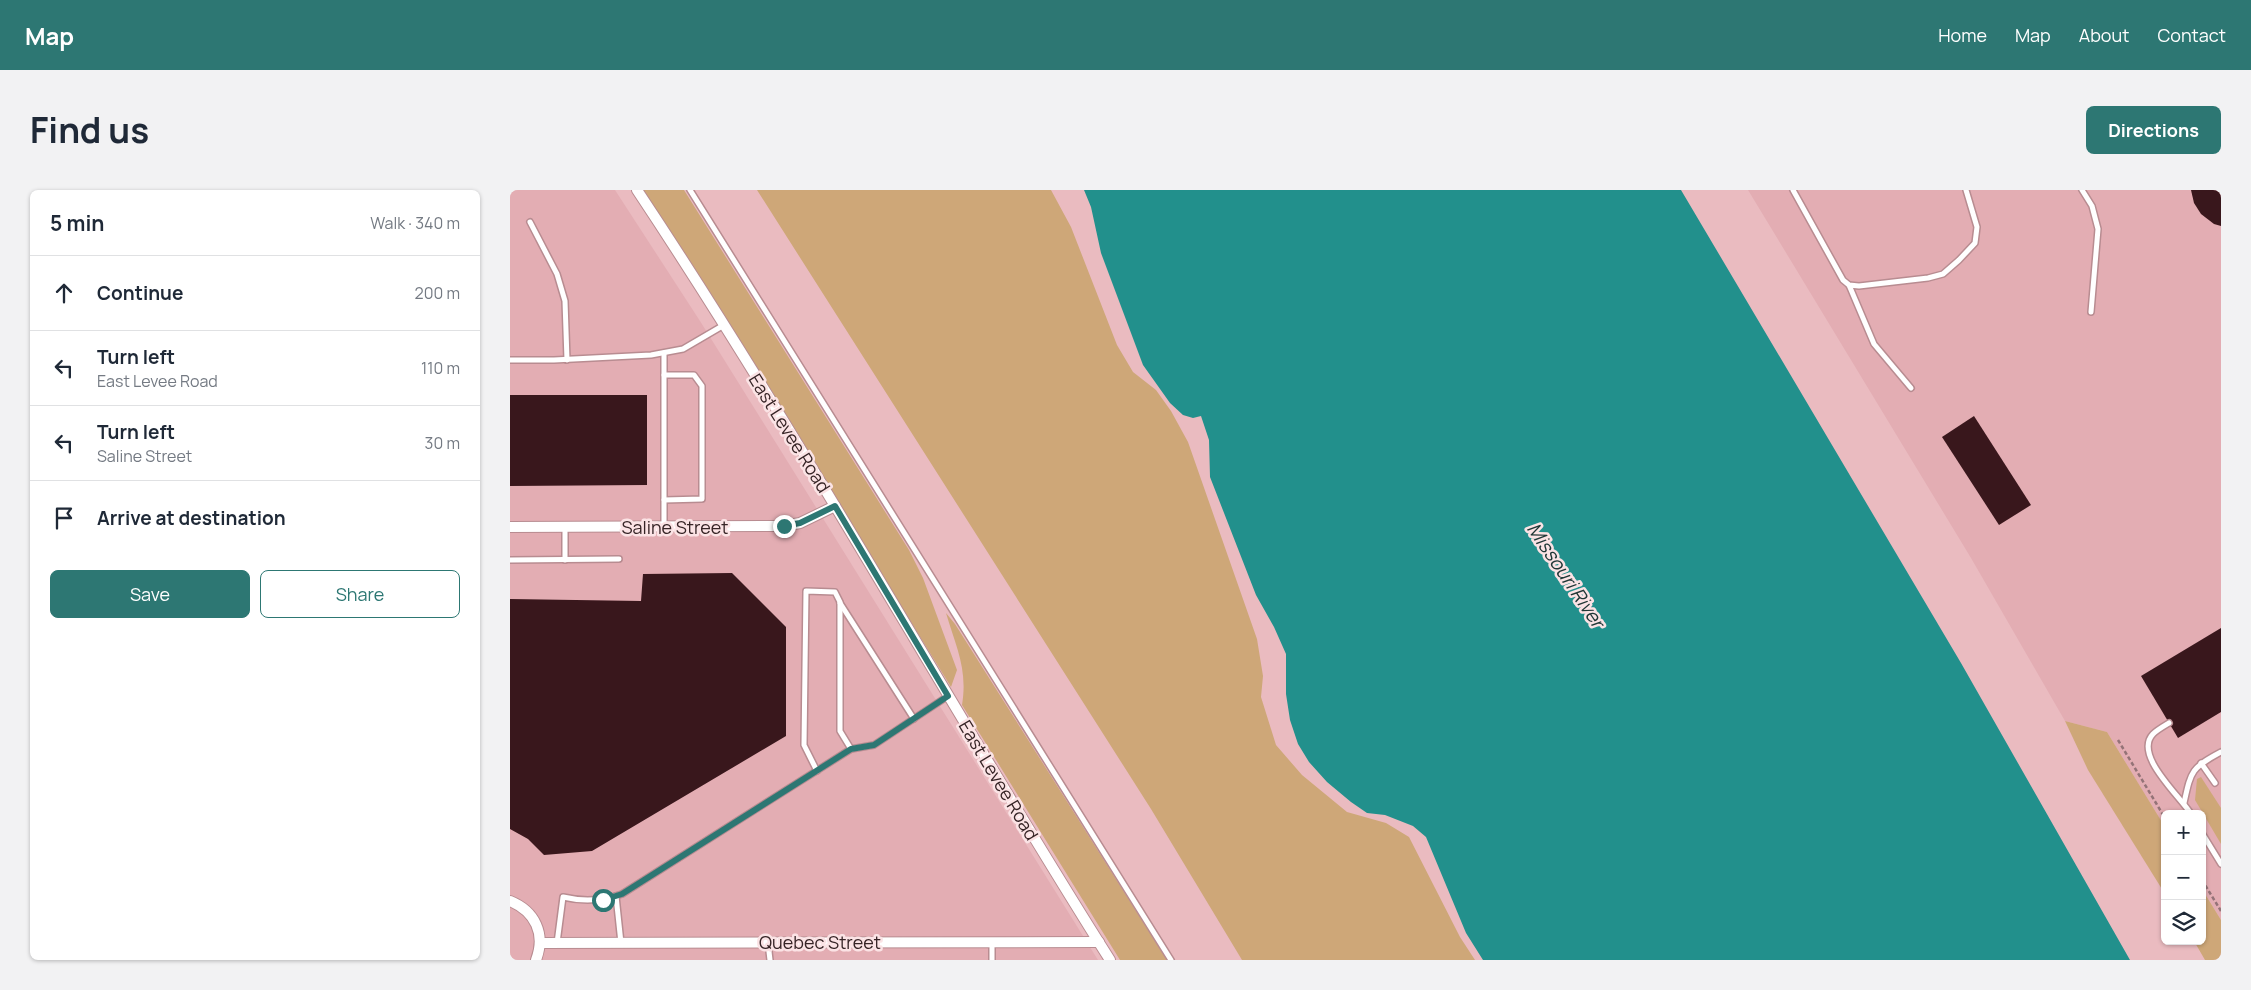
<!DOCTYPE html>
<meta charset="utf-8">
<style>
body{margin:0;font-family:Manrope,sans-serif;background:#f2f2f3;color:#1f2937}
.controls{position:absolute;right:15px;bottom:15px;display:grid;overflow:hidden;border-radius:8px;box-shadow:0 1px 4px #0004}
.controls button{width:45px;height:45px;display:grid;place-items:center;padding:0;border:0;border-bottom:1px solid #e0e1e3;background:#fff;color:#1f2937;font:25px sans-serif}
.stop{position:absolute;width:15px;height:15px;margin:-11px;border:4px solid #2d7773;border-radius:50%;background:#fff}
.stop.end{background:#2d7773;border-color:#fff;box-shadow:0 1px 5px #0008}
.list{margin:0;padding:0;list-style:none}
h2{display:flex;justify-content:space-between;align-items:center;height:65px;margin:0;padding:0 20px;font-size:21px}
h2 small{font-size:16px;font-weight:400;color:#747a83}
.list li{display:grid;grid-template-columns:32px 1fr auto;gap:15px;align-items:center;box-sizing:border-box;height:75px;padding:0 20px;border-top:1px solid #e0e1e3}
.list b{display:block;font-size:19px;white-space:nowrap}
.list p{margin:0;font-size:16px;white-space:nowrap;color:#747a83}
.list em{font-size:16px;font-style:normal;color:#747a83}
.actions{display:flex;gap:10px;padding:15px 20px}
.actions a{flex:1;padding:11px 0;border:1px solid #2d7773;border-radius:8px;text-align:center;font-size:18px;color:#2d7773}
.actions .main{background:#2d7773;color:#fff}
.icon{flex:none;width:28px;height:28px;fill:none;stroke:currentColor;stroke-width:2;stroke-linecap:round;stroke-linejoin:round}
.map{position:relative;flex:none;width:1711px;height:770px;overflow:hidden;border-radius:8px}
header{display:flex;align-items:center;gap:30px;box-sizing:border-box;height:70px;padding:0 25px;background:#2d7773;color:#fff}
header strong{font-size:24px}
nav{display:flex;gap:28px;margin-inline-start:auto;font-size:18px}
.intro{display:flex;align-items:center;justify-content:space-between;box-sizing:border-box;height:120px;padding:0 30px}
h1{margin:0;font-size:35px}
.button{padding:12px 22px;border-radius:8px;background:#2d7773;color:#fff;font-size:18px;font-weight:700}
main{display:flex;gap:30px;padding:0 30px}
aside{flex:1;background:#fff;border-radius:8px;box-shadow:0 1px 4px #0004}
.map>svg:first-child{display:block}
.built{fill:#e3adb3}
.green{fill:#cea778}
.water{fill:#22908c}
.building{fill:#39171c}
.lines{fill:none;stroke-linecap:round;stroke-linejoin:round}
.service-casing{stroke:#b88c91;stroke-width:8}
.minor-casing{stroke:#b88c91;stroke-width:12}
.path{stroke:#947377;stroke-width:2.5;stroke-dasharray:4 2.5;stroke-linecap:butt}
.service{stroke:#fff;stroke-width:5}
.minor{stroke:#fff;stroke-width:10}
.route{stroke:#2d7773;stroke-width:6}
.labels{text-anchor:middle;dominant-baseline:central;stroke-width:5;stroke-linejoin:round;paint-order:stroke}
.street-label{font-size:18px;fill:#362426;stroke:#fbe3e5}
.water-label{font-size:19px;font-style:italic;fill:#203736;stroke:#fbe3e5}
</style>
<header>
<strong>Map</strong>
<nav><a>Home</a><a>Map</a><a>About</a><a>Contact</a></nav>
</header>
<div class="intro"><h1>Find us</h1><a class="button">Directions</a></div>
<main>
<aside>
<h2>5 min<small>Walk · 340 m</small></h2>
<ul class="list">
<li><svg class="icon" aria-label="ahead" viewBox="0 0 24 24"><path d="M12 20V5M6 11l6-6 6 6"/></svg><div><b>Continue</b></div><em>200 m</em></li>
<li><svg class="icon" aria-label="left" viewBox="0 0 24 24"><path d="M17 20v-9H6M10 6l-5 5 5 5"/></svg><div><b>Turn left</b><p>East Levee Road</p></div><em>110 m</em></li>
<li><svg class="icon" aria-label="left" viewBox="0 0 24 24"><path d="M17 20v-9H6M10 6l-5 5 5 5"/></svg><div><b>Turn left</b><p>Saline Street</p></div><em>30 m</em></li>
<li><svg class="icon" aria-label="arrive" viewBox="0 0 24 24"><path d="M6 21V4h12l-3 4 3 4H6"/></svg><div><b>Arrive at destination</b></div></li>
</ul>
<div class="actions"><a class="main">Save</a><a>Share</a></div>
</aside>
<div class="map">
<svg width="1711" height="770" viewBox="0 0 1711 770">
<rect width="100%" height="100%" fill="#eabbc0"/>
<g class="built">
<polygon points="0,0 105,0 190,131 588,770 0,770"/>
<polygon points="1238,0 1711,0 1711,730 1692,699 1692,624 1655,624 1655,637 1597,542 1555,531 1461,368"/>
</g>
<g class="green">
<polygon points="131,0 174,0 399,360 413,388 447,480 441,497 227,150"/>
<polygon points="247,0 541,0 561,37 607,155 623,182 646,200 661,221 678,252 747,449 753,486 751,507 766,555 792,585 837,622 876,633 899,647 950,747 965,770 732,770 641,619"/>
<path d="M436,423L445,434L657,770H610L452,515C458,479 446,457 436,423Z"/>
<polygon points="1555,531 1597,542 1655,637 1655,704 1578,580"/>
<polygon points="1691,587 1711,618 1711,654 1685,610 1687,589"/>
<polygon points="1692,699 1711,730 1711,770 1695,770 1684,751 1692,751"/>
</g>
<polygon class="water" points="574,0 1171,0 1451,473 1620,770 973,770 956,743 916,647 903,636 875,625 857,623 841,612 817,592 799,572 788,554 780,530 776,504 776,464 764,437 746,405 700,287 699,250 691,226 683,228 673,225 660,213 633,175 591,63 581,17"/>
<g class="building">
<polygon points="1681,0 1711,0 1711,36 1704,34 1691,24 1684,13"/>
<polygon points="0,205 137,205 137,295 0,296"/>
<polygon points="1464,226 1521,315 1489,335 1432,247"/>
<polygon points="222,383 276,437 276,546 82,661 34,665 18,649 0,639 0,409 131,411 133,384"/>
<polygon points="1711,438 1711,522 1668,548 1631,486"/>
</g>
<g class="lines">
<g class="service-casing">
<g id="service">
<polyline points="180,0 661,770"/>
<polyline points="1283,0 1333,90 1339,95 1349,96 1418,88 1433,84 1449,70 1465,53 1467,37 1456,0"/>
<polyline points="1572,0 1582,16 1588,39 1581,122"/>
<polyline points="20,32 47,84 55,111 57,170"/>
<polyline points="1339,95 1364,154 1401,198"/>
<polyline points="154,163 154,337"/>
<polyline points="0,170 44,170 141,165 173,159 214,135"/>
<polyline points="154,185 184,185 192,196 192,309 154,310"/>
<polyline points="55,337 55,370"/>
<polyline points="0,370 109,369"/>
<polyline points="330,413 404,529"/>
<path d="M1659,533C1654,536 1647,540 1643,544C1623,565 1670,606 1681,624"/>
<polyline points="1691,573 1705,593"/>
<polyline points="307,581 294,555 296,401 325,402 330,412 330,541 341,559"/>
<path d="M1674,613C1681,581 1681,578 1711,562"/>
<polyline points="1692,643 1711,674"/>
<polyline points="106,706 111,753"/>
<path d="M47,753L53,707C74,712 92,711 112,704L341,559L364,555L438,506"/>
<polyline points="258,753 260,770"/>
<polyline points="482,770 482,752"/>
</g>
</g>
<g class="minor-casing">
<g id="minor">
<path d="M127,0C294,251 439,516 600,770"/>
<polyline points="0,337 274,336 290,333 325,316"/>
<path d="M0,711C25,721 36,744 26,770"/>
<polyline points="31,753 589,752"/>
</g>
</g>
<g class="path">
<polyline points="1608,550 1655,628"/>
<polyline points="1692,690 1711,721"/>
</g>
<use href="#service" class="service"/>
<use href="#minor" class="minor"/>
</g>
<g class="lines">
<polyline class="route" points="93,710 112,704 341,559 364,555 438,506 325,316 290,333 274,336"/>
</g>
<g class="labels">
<g class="street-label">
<text transform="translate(280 243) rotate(58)">East Levee Road</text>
<text x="165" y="337">Saline Street</text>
<text transform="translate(489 590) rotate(59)">East Levee Road</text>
<text x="310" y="752">Quebec Street</text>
</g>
<g class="water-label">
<text transform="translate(1056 385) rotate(56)">Missouri River</text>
</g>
</g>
</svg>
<div class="controls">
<button>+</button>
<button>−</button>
<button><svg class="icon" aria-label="layers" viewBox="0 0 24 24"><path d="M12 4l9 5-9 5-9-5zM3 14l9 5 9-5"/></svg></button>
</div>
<div class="stop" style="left:93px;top:710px"></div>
<div class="stop end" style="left:274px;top:336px"></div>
</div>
</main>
